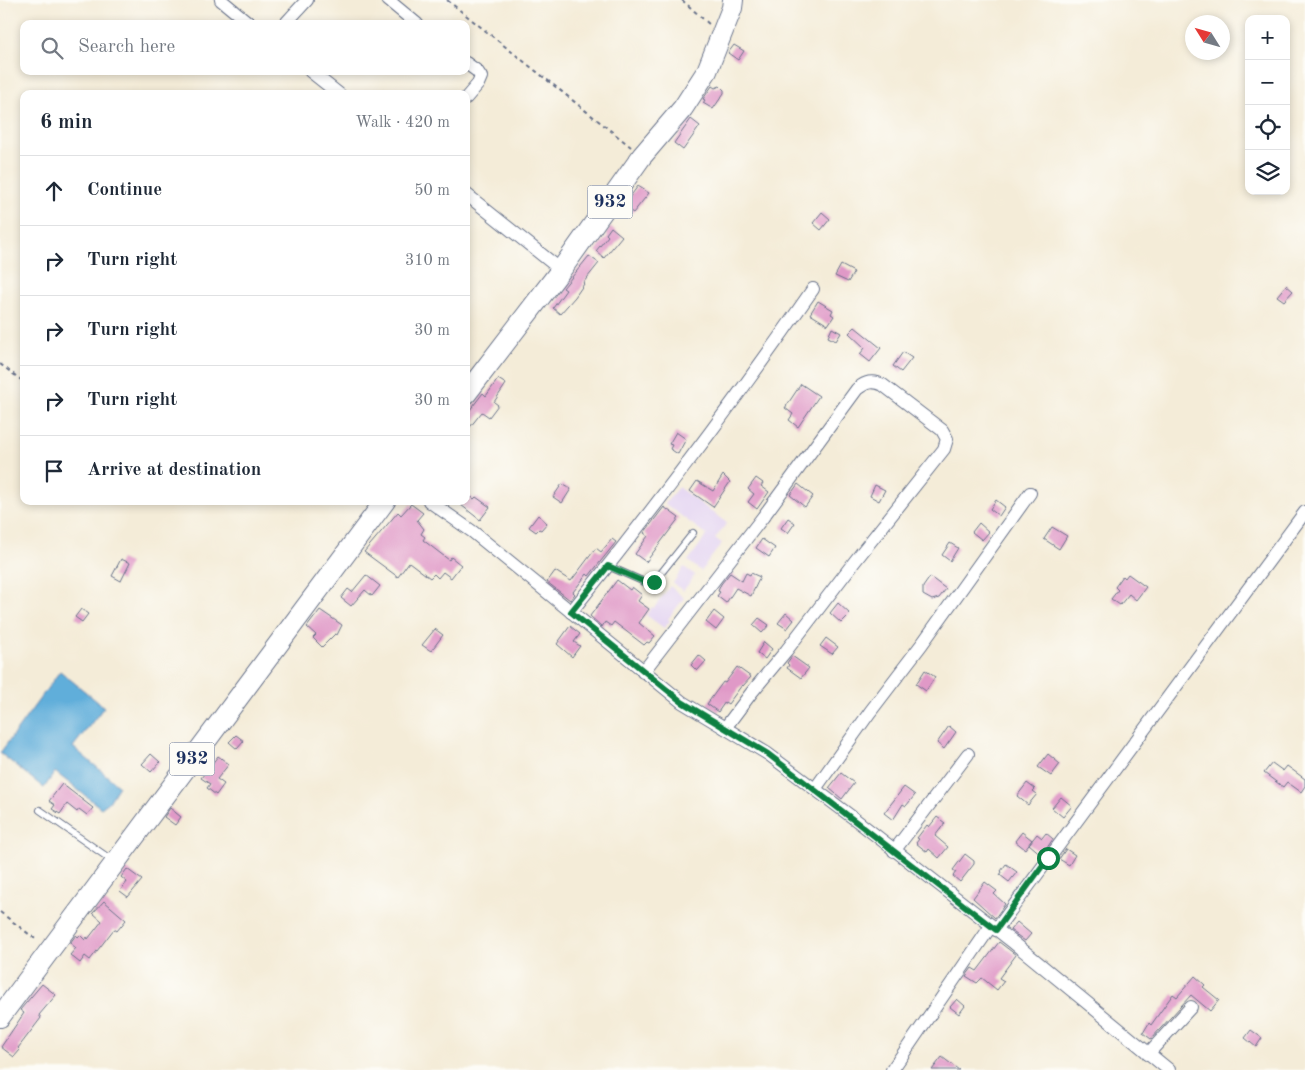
<!DOCTYPE html>
<meta charset="utf-8">
<style>
body{margin:0;font-family:"Old Standard TT",serif;background:#f6f6f7;color:#1f2937}
.controls{position:absolute;right:15px;top:15px;display:grid;overflow:hidden;border-radius:10px;box-shadow:0 2px 8px #0003}
.controls button{width:45px;height:45px;display:grid;place-items:center;padding:0;border:0;border-bottom:1px solid #e0e1e3;background:#fff;color:#1f2937;font:25px sans-serif}
.compass{position:absolute;left:1185px;top:15px;width:45px;height:45px;border-radius:50%;background:#fff;box-shadow:0 2px 8px #0003;rotate:307deg}
.stop{position:absolute;width:15px;height:15px;margin:-11px;border:4px solid #0b8043;border-radius:50%;background:#fff}
.stop.end{background:#0b8043;border-color:#fff;box-shadow:0 1px 5px #0008}
.list{margin:0;padding:0;list-style:none}
h2{display:flex;justify-content:space-between;align-items:center;height:65px;margin:0;padding:0 20px;font-size:21px}
h2 small{font-size:16px;font-weight:400;color:#747a83}
.list li{display:grid;grid-template-columns:32px 1fr auto;gap:15px;align-items:center;box-sizing:border-box;height:70px;padding:0 20px;border-top:1px solid #e0e1e3}
.list b{display:block;font-size:19px;white-space:nowrap}
.list em{font-size:16px;font-style:normal;color:#747a83}
.icon{flex:none;width:28px;height:28px;fill:none;stroke:currentColor;stroke-width:2;stroke-linecap:round;stroke-linejoin:round}
.map{position:relative;flex:none;width:1305px;height:1070px;overflow:hidden}
.search{position:absolute;background:#fff;box-shadow:0 2px 8px #0003;left:20px;top:20px;width:450px;height:55px;display:flex;align-items:center;gap:12px;box-sizing:border-box;padding:0 18px;border-radius:10px;color:#747a83;font-size:19px}
.panel{position:absolute;background:#fff;box-shadow:0 2px 8px #0003;left:20px;top:90px;width:450px;height:415px;border-radius:10px}
.map>svg:first-child{display:block}
.built{fill:#e3d3f2}
.water{fill:#61aeda;stroke:#3e6e9c}
.building{fill:#e099c7}
.lines{fill:none;stroke-linecap:round;stroke-linejoin:round}
.lane-casing{stroke:#677189;stroke-width:8}
.street-casing{stroke:#677189;stroke-width:14}
.primary-casing{stroke:#677189;stroke-width:22}
.path{stroke:#677189;stroke-width:2;stroke-dasharray:4 4;stroke-linecap:butt}
.lane{stroke:#fff;stroke-width:6}
.street{stroke:#fff;stroke-width:12}
.primary{stroke:#fff;stroke-width:20}
.route{stroke:#0b8043;stroke-width:6}
.labels{text-anchor:middle;dominant-baseline:central;stroke-width:4.5;stroke-linejoin:round;paint-order:stroke}
.shield{fill:#fdfcf7;stroke:#5f6c8c;stroke-width:1}
.shield-label{font-size:19px;font-weight:bold;fill:#1b2f5e}
</style>
<div class="map">
<svg width="1305" height="1070" viewBox="0 0 1305 1070">
<rect width="100%" height="100%" fill="#fdfcf7"/>
<filter id="ink" filterUnits="userSpaceOnUse"><feTurbulence type="fractalNoise" baseFrequency=".02" numOctaves="2"/><feDisplacementMap in="SourceGraphic" scale="10" xChannelSelector="R" yChannelSelector="G"/><feConvolveMatrix kernelMatrix="1 2 1 2 8 2 1 2 1" color-interpolation-filters="sRGB"/></filter>
<filter id="wash" filterUnits="userSpaceOnUse"><feTurbulence type="fractalNoise" baseFrequency=".0096" numOctaves="4" result="noise"/><feDisplacementMap in="SourceGraphic" scale="20" xChannelSelector="R" yChannelSelector="G"/><feGaussianBlur stdDeviation="1.12" result="paint"/><feColorMatrix in="noise" values="0 0 0 0 0 0 0 0 0 0 0 0 0 0 0 0 0 1.4 0 .05"/><feComposite in="paint" operator="in"/></filter>
<g filter="url(#wash)">
<rect width="100%" height="100%" fill="#f4ecd8"/>
<g class="built">
<polygon points="678,487 727,523 715,539 722,543 701,571 688,561 707,535 665,504"/>
<polygon points="684,567 695,575 683,591 673,583"/>
<polygon points="670,586 684,598 668,619 670,621 664,628 646,615 652,607 654,608"/>
</g>
<polygon class="water" points="60,671 104,707 73,747 119,786 109,802 101,808 55,772 44,788 0,753"/>
<g id="blocks">
<g class="building">
<polygon points="734,45 744,51 738,60 728,53"/>
<polygon points="712,86 715,88 720,86 724,90 724,93 713,109 703,103 705,100 703,99"/>
<polygon points="691,119 700,126 683,150 674,143"/>
<polygon points="638,186 649,193 633,213 623,206"/>
<polygon points="822,212 830,219 821,230 813,223"/>
<polygon points="611,227 622,236 604,258 596,251 608,236 606,234"/>
<polygon points="589,256 599,263 583,283 584,284 575,297 560,314 553,308 566,290 563,288"/>
<polygon points="841,265 854,272 848,282 835,276"/>
<polygon points="1286,285 1293,291 1284,301 1277,296"/>
<polygon points="818,301 833,310 831,314 834,316 828,325 810,314"/>
<polygon points="855,327 881,348 870,362 860,354 865,348 849,333"/>
<polygon points="832,328 841,333 836,341 828,337"/>
<polygon points="903,352 912,358 901,372 893,366"/>
<polygon points="498,379 506,384 494,402 498,405 489,417 482,412 466,432 466,415 483,393 486,396"/>
<polygon points="801,384 819,396 798,427 789,420 793,414 785,408"/>
<polygon points="676,432 686,439 678,454 670,449 672,445 669,444"/>
<polygon points="723,475 730,482 713,507 690,491 697,481 713,491"/>
<polygon points="756,478 763,483 761,486 769,492 757,509 748,502 754,494 748,489"/>
<polygon points="562,484 571,489 562,503 553,497"/>
<polygon points="798,484 813,496 805,507 790,495"/>
<polygon points="875,485 885,490 879,501 870,496"/>
<polygon points="466,493 474,499 476,497 490,507 480,520 456,501 466,501"/>
<polygon points="996,500 1005,507 999,516 990,509"/>
<polygon points="411,504 423,513 417,520 424,529 421,534 425,537 423,540 449,560 451,557 461,565 451,578 443,572 438,578 434,574 430,578 409,562 398,577 364,552 398,512 401,515"/>
<polygon points="664,507 679,518 646,562 635,554 648,536 644,533"/>
<polygon points="538,515 547,523 541,530 539,529 536,532 529,527"/>
<polygon points="788,518 795,523 788,533 781,528"/>
<polygon points="979,523 989,532 982,540 972,532"/>
<polygon points="1052,527 1067,536 1059,549 1044,539"/>
<polygon points="612,539 616,542 589,576 587,574 573,592 575,594 570,600 547,582 555,571 571,581 596,548 601,552"/>
<polygon points="762,539 775,548 769,557 756,548"/>
<polygon points="950,543 958,548 950,561 942,555"/>
<polygon points="121,559 130,563 121,581 112,576"/>
<polygon points="730,573 742,581 746,573 750,575 751,573 760,577 751,596 736,588 726,603 717,596 720,592 718,591 721,584"/>
<polygon points="1128,574 1146,587 1136,600 1129,594 1120,605 1111,599 1118,590 1115,587 1123,576 1125,578"/>
<polygon points="366,575 380,586 372,596 365,590 351,606 341,598 348,589 352,592"/>
<polygon points="930,577 946,589 939,598 932,600 923,595 923,587"/>
<polygon points="617,580 630,590 632,587 642,595 638,601 649,609 639,623 655,636 649,643 647,642 644,645 614,622 611,626 605,622 602,627 590,616"/>
<polygon points="838,603 850,614 841,623 830,613"/>
<polygon points="81,609 88,614 82,622 75,617"/>
<polygon points="320,610 342,625 337,635 335,634 322,647 313,638 316,635 307,627"/>
<polygon points="714,611 724,619 716,630 706,622"/>
<polygon points="786,613 794,620 787,629 778,623"/>
<polygon points="759,618 769,625 762,633 753,625"/>
<polygon points="570,626 580,634 574,642 580,646 572,657 557,644"/>
<polygon points="435,629 443,635 431,651 422,645"/>
<polygon points="826,638 838,647 832,654 820,646"/>
<polygon points="764,642 772,649 765,659 757,653"/>
<polygon points="699,655 706,661 697,671 691,665"/>
<polygon points="792,656 809,668 801,678 787,668 789,665 787,663"/>
<polygon points="737,667 751,677 743,686 742,685 728,704 725,702 718,712 707,704 723,682 725,683"/>
<polygon points="925,670 935,677 926,691 916,684"/>
<polygon points="949,726 956,732 944,749 937,743"/>
<polygon points="236,735 244,741 237,749 229,742"/>
<polygon points="151,754 160,762 151,772 142,764"/>
<polygon points="1048,754 1060,764 1051,776 1038,767"/>
<polygon points="218,756 229,764 217,779 224,784 216,795 207,788 210,784 201,778"/>
<polygon points="1272,763 1283,771 1287,766 1305,779 1305,786 1301,792 1287,782 1283,787 1264,773"/>
<polygon points="841,773 854,783 842,799 829,788"/>
<polygon points="1027,783 1035,789 1033,791 1037,794 1028,805 1017,796"/>
<polygon points="62,784 93,808 87,815 79,809 77,812 67,804 60,814 52,809 55,805 49,801"/>
<polygon points="904,787 915,795 906,806 903,804 893,820 884,813"/>
<polygon points="1061,797 1072,806 1063,817 1052,808"/>
<polygon points="170,808 181,817 175,825 164,817"/>
<polygon points="937,817 945,823 935,836 948,847 939,858 929,849 927,852 916,843 919,839 917,838 927,825 929,827"/>
<polygon points="1022,832 1032,840 1025,849 1015,841"/>
<polygon points="1046,833 1053,839 1042,855 1029,844 1037,834 1042,838"/>
<polygon points="1066,849 1075,855 1069,865 1059,859"/>
<polygon points="965,854 974,861 974,864 960,882 953,876 956,872 953,870"/>
<polygon points="1006,864 1017,872 1009,882 1000,875 1002,872 1001,871"/>
<polygon points="127,869 142,880 128,897 120,891 127,882 121,877"/>
<polygon points="985,882 997,891 994,894 1005,904 995,918 973,898"/>
<polygon points="104,901 126,920 117,931 114,929 90,960 85,956 80,963 70,955 76,948 70,943 76,935 78,937 80,935 85,940 87,937 88,939 102,921 93,913"/>
<polygon points="1017,922 1031,934 1025,941 1010,930"/>
<polygon points="999,942 1016,955 999,978 1004,981 997,990 982,978 977,983 966,976 972,968 977,971"/>
<polygon points="1195,976 1205,985 1203,987 1219,1000 1210,1011 1191,995 1151,1039 1143,1033 1149,1023 1151,1025 1173,994 1177,997"/>
<polygon points="42,984 56,995 39,1015 41,1018 18,1048 20,1050 14,1057 1,1047 24,1013 20,1010"/>
<polygon points="957,999 965,1006 959,1014 950,1007"/>
<polygon points="1251,1030 1262,1038 1256,1047 1245,1038"/>
<polygon points="942,1057 959,1070 932,1070"/>
</g>
</g>
</g>
<g filter="url(#ink)">
<use href="#blocks" fill-opacity="0" stroke="#677189" stroke-width="1"/>
<g class="lines">
<g class="lane-casing">
<g id="lane">
<polyline points="608,566 649,584 654,582 693,533"/>
<polyline points="40,810 113,861"/>
</g>
</g>
<g class="street-casing">
<g id="street">
<polyline points="221,0 250,24"/>
<polyline points="388,0 417,24"/>
<polyline points="285,24 307,0"/>
<polyline points="466,63 477,71 481,77 478,84 466,98"/>
<polyline points="310,71 339,94"/>
<polyline points="466,194 561,270"/>
<polyline points="429,501 473,532 682,702 768,754 856,820 1014,943 1169,1070"/>
<path d="M571,612C655,508 736,400 813,289"/>
<path d="M643,672L763,517L857,389C866,382 872,380 883,385L942,430L947,439L944,449L855,561L786,651L752,692L725,728"/>
<polyline points="815,789 870,712 922,644 1030,493"/>
<polyline points="894,851 968,754"/>
<polyline points="996,930 1305,512"/>
<polyline points="1148,1054 1191,1007"/>
<polyline points="892,1070 991,926"/>
</g>
</g>
<g class="primary-casing">
<g id="primary">
<polyline points="466,394 561,270 642,156 683,108 707,71 732,8 733,0"/>
<polyline points="0,1017 385,501"/>
</g>
</g>
<g class="path">
<polyline points="447,0 631,147"/>
<polyline points="682,0 710,25"/>
<polyline points="0,364 24,382"/>
<polyline points="0,912 38,941"/>
</g>
<use href="#lane" class="lane"/>
<use href="#street" class="street"/>
<use href="#primary" class="primary"/>
</g>
</g>
<g class="lines" filter="url(#ink)">
<polyline class="route" points="654,582 649,584 608,566 571,612 682,702 768,754 996,930 1048,858"/>
</g>
<g class="labels">
<g class="shield">
<rect x="587.5" y="185.5" width="45" height="33" rx="4"/>
<rect x="169.5" y="742.5" width="45" height="33" rx="4"/>
</g>
<g class="shield-label">
<text x="610" y="202">932</text>
<text x="192" y="759">932</text>
</g>
</g>
</svg>
<div class="controls">
<button>+</button>
<button>−</button>
<button><svg class="icon" aria-label="locate" viewBox="0 0 24 24"><circle cx="12" cy="12" r="6"/><path d="M12 2v4M12 18v4M2 12h4M18 12h4"/></svg></button>
<button><svg class="icon" aria-label="layers" viewBox="0 0 24 24"><path d="M12 4l9 5-9 5-9-5zM3 14l9 5 9-5"/></svg></button>
</div>
<svg class="compass" viewBox="-18 -18 36 36"><path d="M0-13l5 13h-10z" fill="#e53935"/><path d="M0 13l5-13h-10z" fill="#747a83"/></svg>
<div class="stop" style="left:1048px;top:858px"></div>
<div class="stop end" style="left:654px;top:582px"></div>
<div class="search"><svg class="icon" aria-label="search" viewBox="0 0 24 24"><circle cx="10" cy="10" r="6"/><path d="M15 15l6 6"/></svg>Search here</div>
<section class="panel">
<h2>6 min<small>Walk · 420 m</small></h2>
<ul class="list">
<li><svg class="icon" aria-label="ahead" viewBox="0 0 24 24"><path d="M12 20V5M6 11l6-6 6 6"/></svg><div><b>Continue</b></div><em>50 m</em></li>
<li><svg class="icon" aria-label="right" viewBox="0 0 24 24"><path d="M7 20v-9h11M14 6l5 5-5 5"/></svg><div><b>Turn right</b></div><em>310 m</em></li>
<li><svg class="icon" aria-label="right" viewBox="0 0 24 24"><path d="M7 20v-9h11M14 6l5 5-5 5"/></svg><div><b>Turn right</b></div><em>30 m</em></li>
<li><svg class="icon" aria-label="right" viewBox="0 0 24 24"><path d="M7 20v-9h11M14 6l5 5-5 5"/></svg><div><b>Turn right</b></div><em>30 m</em></li>
<li><svg class="icon" aria-label="arrive" viewBox="0 0 24 24"><path d="M6 21V4h12l-3 4 3 4H6"/></svg><div><b>Arrive at destination</b></div></li>
</ul>
</section>
</div>
